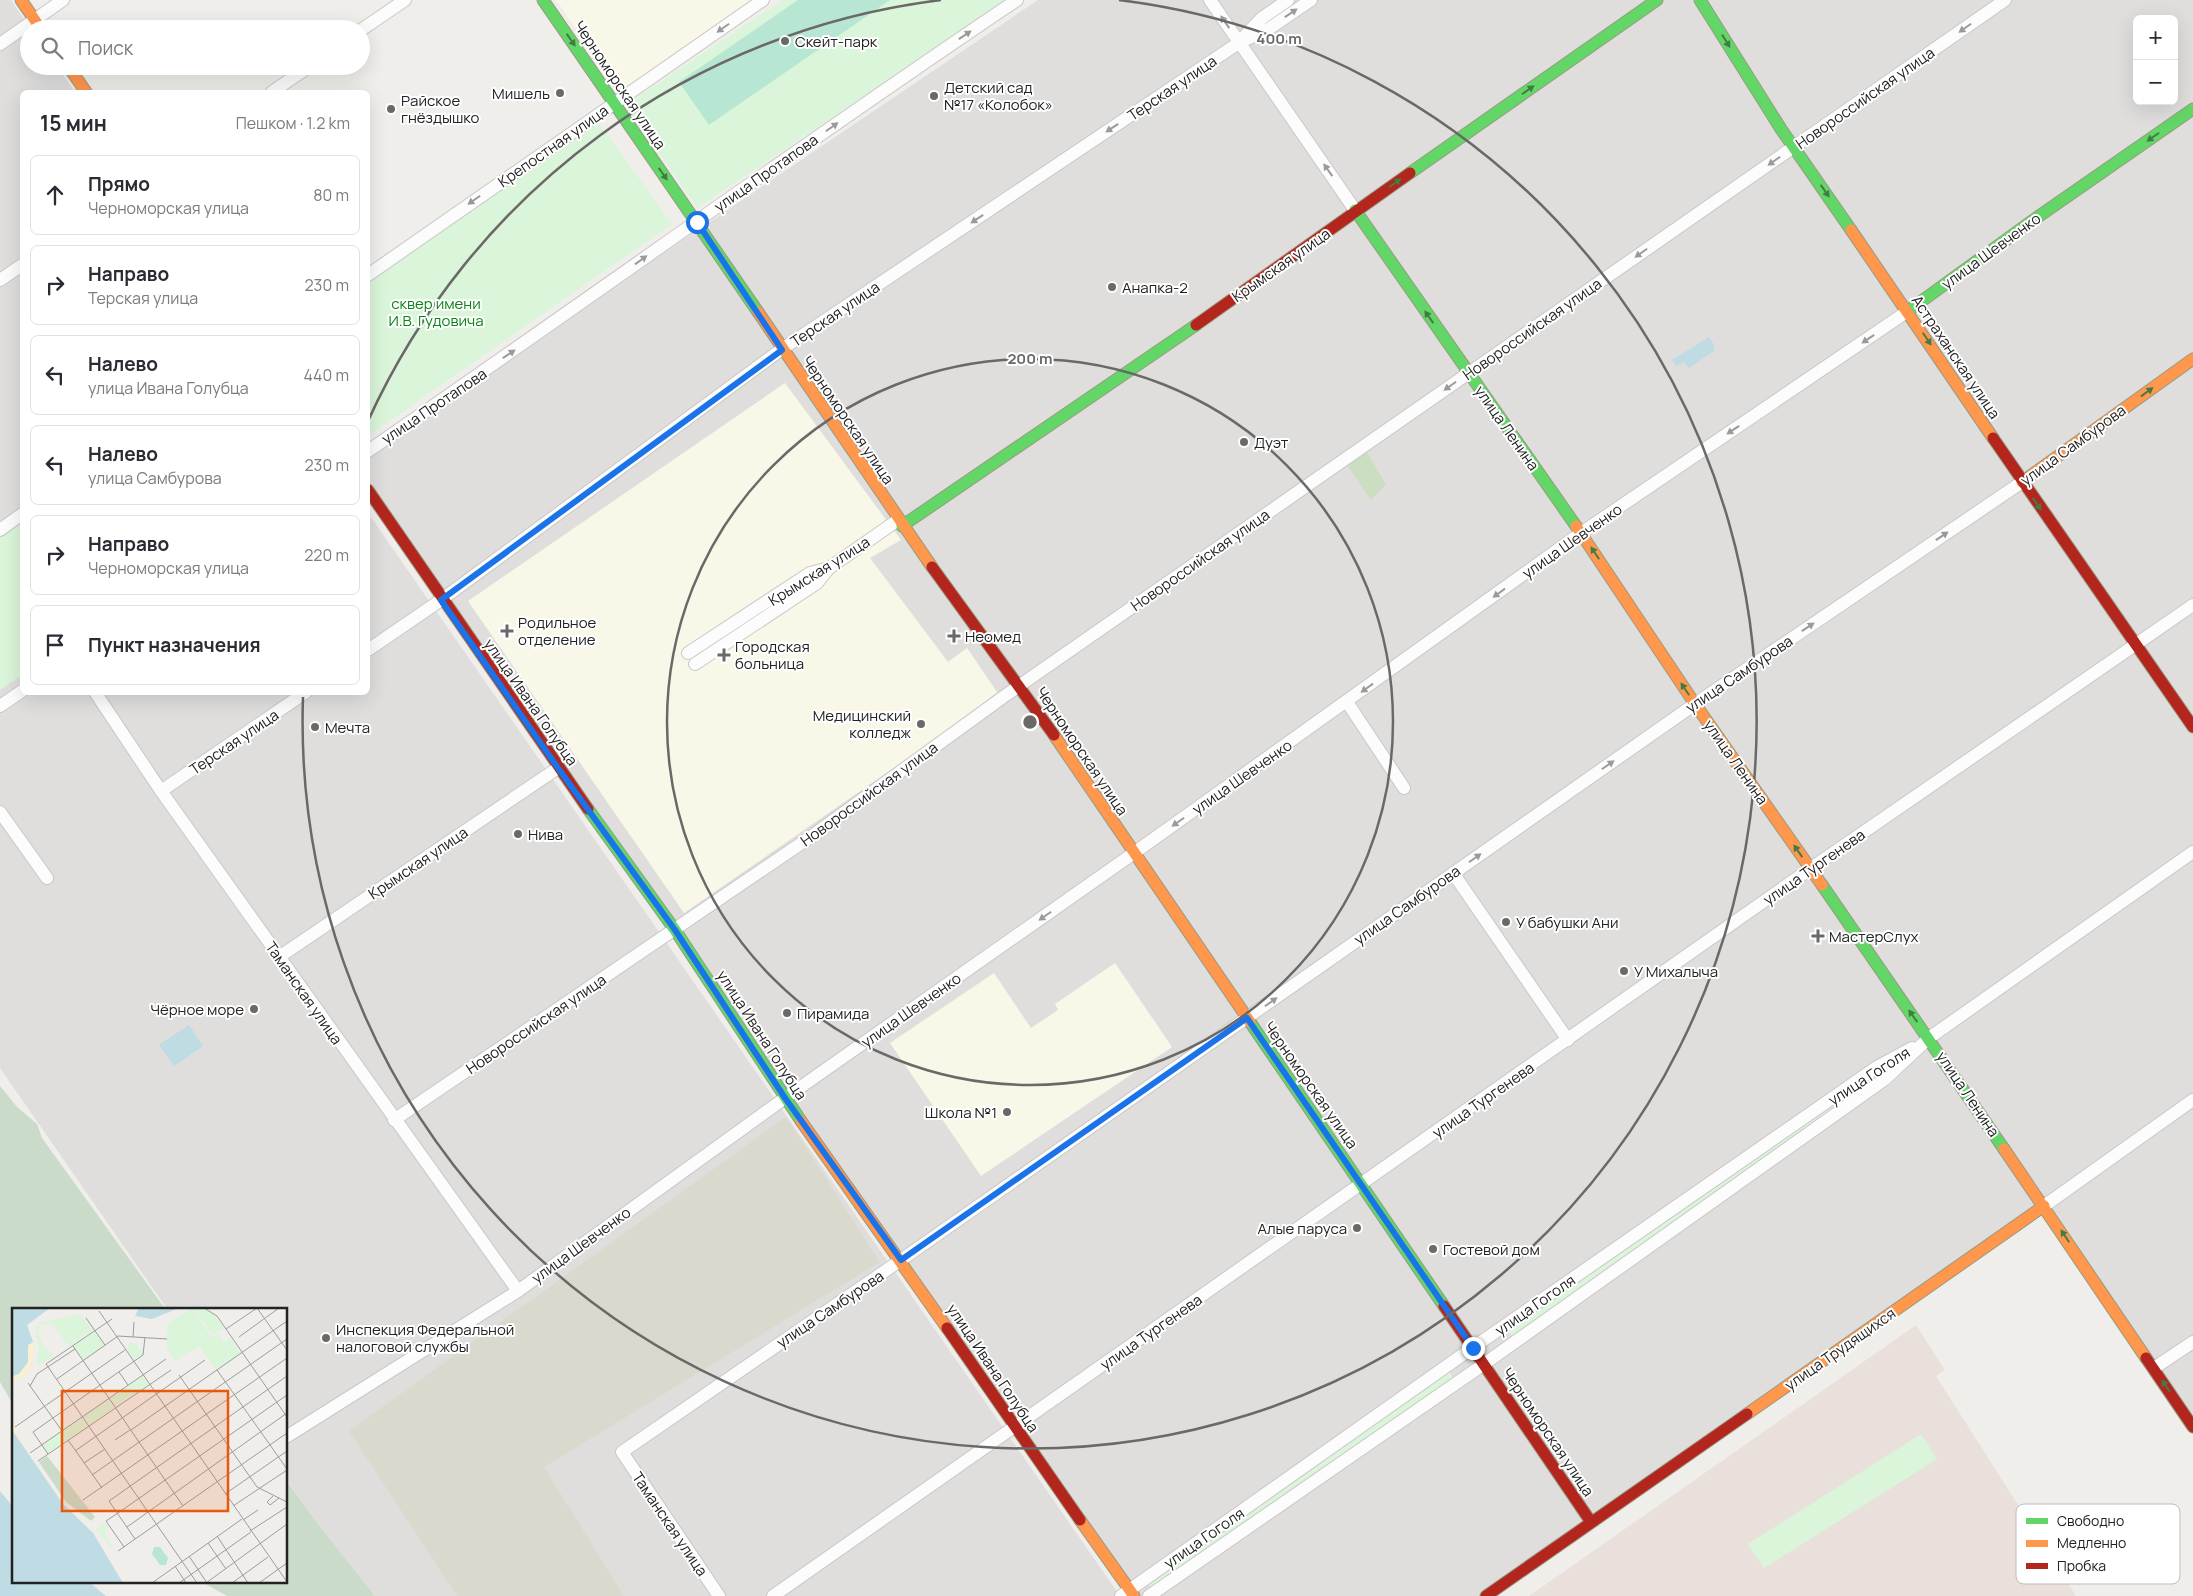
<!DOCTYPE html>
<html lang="ru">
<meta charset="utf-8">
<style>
body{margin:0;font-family:Manrope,sans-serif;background:#f2f2f3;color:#2b2b33}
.controls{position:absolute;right:15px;top:15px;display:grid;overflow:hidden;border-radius:8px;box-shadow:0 5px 20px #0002}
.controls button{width:45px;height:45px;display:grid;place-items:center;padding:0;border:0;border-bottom:1px solid #e1e1e2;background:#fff;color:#2b2b33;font:25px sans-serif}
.stop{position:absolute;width:15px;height:15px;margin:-11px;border:4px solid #1a73e8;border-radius:50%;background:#fff}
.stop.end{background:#1a73e8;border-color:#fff;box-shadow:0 1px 5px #0008}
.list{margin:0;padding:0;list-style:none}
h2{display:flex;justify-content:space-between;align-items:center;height:65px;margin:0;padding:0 20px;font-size:21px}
h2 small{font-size:16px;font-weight:400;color:#7c7c81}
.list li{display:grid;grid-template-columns:32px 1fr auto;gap:15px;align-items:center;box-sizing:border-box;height:80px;margin:0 10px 10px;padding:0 10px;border:1px solid #e1e1e2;border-radius:8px}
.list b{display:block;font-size:19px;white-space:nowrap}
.list p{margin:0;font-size:16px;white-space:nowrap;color:#7c7c81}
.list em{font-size:16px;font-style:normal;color:#7c7c81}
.icon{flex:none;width:28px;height:28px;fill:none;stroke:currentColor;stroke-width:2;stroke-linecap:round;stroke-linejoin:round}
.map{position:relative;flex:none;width:2193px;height:1596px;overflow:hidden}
.search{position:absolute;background:#fff;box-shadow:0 5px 20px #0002;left:20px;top:20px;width:350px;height:55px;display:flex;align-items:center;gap:12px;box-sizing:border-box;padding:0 18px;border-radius:28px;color:#7c7c81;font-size:19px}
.panel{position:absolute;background:#fff;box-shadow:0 5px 20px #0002;left:20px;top:90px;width:350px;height:605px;border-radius:8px}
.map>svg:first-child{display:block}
.residential{fill:#dfdedc;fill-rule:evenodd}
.education{fill:#f8f7e8}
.military{fill:#eae0db}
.construction{fill:#d9d9cd}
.forest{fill:#cbdec1}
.cemetery{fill:#cadbca}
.park{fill:#daf5da}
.pitch{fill:#b7e6d2}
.water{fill:#bfdbe3}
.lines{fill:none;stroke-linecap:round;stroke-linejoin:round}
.street-casing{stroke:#c9c8c7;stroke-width:14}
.fast-casing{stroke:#999a82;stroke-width:13}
.slow-casing{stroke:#999a82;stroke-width:13}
.jam-casing{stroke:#999a82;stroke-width:13}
.street{stroke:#fdfcfc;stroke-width:12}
.fast{stroke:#63d668;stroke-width:11}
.slow{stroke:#ff974d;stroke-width:11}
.jam{stroke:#b3261e;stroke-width:11}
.oneway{fill:#9a9a9a}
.oneway2{fill:#427c45}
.route{stroke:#1a73e8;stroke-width:6}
.ring{fill:none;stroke:#6a6968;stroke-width:2.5}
.poi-dot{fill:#6a6968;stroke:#fff;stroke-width:2}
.labels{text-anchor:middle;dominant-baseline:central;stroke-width:4;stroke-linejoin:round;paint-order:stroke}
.poi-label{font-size:15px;fill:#222;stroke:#fff;text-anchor:start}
.street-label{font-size:15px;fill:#222;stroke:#fff}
.park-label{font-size:15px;fill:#0c8416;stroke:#fff}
.inset-road{fill:none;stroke:#9e9c9b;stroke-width:1}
.view{fill:#e8590c;fill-opacity:0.15;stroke:#e8590c;stroke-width:2.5}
.inset-edge{fill:none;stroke:#222;stroke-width:2.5}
.key{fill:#fff;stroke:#bdbdbd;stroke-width:1}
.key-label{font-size:14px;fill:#222}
.centre{fill:#6a6968;stroke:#fff;stroke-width:2.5}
.ring-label{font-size:15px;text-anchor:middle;font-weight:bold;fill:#6a6968;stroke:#fff;stroke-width:4;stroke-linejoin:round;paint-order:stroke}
</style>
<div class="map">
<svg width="2193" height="1596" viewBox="0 0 2193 1596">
<rect width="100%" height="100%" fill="#f0eeeb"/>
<g class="residential">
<polygon points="0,0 11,0 31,29 29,29 29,66 57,66 75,92 22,92 22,692 368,692 368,513 1120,1596 375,1596 318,1524 286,1479 286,1310 168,1310 0,1068"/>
<path d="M1038,0H2193V1427L2044,1206L1488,1596H1132L368,490V453ZM2137,19H2174V101H2137Z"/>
</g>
<g class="education">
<polygon points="556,0 753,0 620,92"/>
<polygon points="785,383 901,540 870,558 948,662 967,648 999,695 684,913 468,601"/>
<polygon points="1115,963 1172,1047 981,1176 890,1043 994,973 1031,1028 1058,1010 1055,1004"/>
</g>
<polygon class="military" points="1916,1325 1945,1370 1936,1376 2076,1596 1529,1596"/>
<polygon class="construction" points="786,1117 880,1262 544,1467 624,1596 457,1596 349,1431"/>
<polygon class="forest" points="1366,451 1386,484 1371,500 1347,465"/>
<g class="cemetery">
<polygon points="0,1086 17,1107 37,1124 42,1138 166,1310 14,1310 14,1406 0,1382"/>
<polygon points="286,1480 318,1524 375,1596 227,1596 202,1582 286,1582"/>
</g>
<g class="park">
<polygon points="783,0 1007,0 697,208 626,105"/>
<polygon points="599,123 672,224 368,436 368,283"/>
<polygon points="22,517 22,675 0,690 0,533"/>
<polygon points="1880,1068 1886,1075 1514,1338 1507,1330"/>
<polygon points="1448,1370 1454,1379 1153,1591 1147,1582"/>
<polygon points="1921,1434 1937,1459 1764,1568 1748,1544"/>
</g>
<polygon class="pitch" points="798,0 890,0 709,125 679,82"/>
<g class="water">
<polygon points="1709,337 1714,345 1714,351 1689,368 1684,362 1676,366 1672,360"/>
<polygon points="189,1025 203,1046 174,1066 159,1045"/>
<polygon points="0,1491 14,1508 14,1582 89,1582 106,1596 0,1596"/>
</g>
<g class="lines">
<g class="street-casing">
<g id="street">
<polyline points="1210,0 1355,210"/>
<polyline points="361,30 405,0"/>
<polyline points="1242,39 1262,18 1288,0"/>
<polyline points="0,44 63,0"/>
<polyline points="272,92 310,66"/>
<polyline points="368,275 763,0"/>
<polyline points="0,280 22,265"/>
<path d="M368,451C585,302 798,147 1017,0"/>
<polyline points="0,530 22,514"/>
<polyline points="368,650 441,600 782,349 1240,42 1267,30 1311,0"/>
<polyline points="688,653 810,573 829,568 898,520"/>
<polyline points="695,664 817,583 829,568"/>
<polyline points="95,692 161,791 518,1291"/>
<polyline points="1347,702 1404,788"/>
<polyline points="0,706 22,691"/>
<polyline points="161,791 306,692"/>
<polyline points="0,812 47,878"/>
<polyline points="1453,873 1568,1040"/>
<polyline points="279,957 558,768"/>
<polyline points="394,1120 809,838 1006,695 2005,0"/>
<polyline points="2044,1206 2193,1100"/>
<polyline points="2154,1368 2193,1342"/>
<polyline points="286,1437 518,1291 785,1098 1134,853 1581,533 1908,311"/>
<polyline points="719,1596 622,1452 901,1260 1695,704 2022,482"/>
<polyline points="773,1596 1810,869 2193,605"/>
<polyline points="1121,1596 1458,1358 1877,1067 1912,1048"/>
<polyline points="1149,1596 1484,1364 1885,1079 1929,1038 2193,852"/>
</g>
</g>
<g class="fast-casing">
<g id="fast">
<polyline points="543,0 758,312"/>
<polyline points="1700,0 1781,129 1851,230"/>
<polyline points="1410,173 1657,0"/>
<polyline points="1355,210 1576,526"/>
<polyline points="1908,311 2032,221 2193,109"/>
<polyline points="902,526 1196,325"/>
<polyline points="588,809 675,930 801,1121"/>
<polyline points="1822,885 2004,1149"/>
<polyline points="1250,1022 1444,1306"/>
</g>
</g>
<g class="slow-casing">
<g id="slow">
<polyline points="21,0 41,29"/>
<polyline points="68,66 86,92"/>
<polyline points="1851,230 1993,438"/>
<polyline points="758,312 932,567"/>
<polyline points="2022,482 2193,359"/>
<polyline points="1576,526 1695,704 1822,885"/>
<polyline points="1054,735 1250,1022"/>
<polyline points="801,1121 947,1328"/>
<polyline points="2004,1149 2146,1358"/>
<polyline points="1747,1414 2044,1206"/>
<polyline points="1080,1520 1134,1596"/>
</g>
</g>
<g class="jam-casing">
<g id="jam">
<polyline points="1196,325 1410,173"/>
<polyline points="1993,438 2193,727"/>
<polyline points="368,490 588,809"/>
<polyline points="932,567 1054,735"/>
<polyline points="1444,1306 1591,1522"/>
<polyline points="947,1328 1080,1520"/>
<polyline points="2146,1358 2193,1427"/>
<polyline points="1486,1596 1747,1414"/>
</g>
</g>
<use href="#street" class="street"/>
<use href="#fast" class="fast"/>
<use href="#slow" class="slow"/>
<use href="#jam" class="jam"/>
</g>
<defs><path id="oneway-solid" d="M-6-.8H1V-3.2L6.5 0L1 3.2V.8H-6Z" transform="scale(1.25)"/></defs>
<g class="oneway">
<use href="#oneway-solid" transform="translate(1291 13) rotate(-34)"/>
<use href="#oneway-solid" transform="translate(1225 22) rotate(-125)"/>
<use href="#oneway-solid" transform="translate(723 28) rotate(145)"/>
<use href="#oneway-solid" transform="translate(1965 28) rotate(145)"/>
<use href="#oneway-solid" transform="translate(965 35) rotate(-34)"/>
<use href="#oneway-solid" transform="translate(832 127) rotate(-35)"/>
<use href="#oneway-solid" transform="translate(1112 128) rotate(146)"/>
<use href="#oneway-solid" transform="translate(1774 161) rotate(145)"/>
<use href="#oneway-solid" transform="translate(1328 170) rotate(-125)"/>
<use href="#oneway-solid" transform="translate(474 200) rotate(145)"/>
<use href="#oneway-solid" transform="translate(977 219) rotate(146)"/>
<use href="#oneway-solid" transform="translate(1641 253) rotate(145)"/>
<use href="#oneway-solid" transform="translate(641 260) rotate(-36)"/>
<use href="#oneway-solid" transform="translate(1868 339) rotate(146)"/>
<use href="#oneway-solid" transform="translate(509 354) rotate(-34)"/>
<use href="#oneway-solid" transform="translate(1450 386) rotate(145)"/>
<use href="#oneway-solid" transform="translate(1733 430) rotate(146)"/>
<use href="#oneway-solid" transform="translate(1942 536) rotate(-34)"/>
<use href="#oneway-solid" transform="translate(1499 593) rotate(144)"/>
<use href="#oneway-solid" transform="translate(1808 627) rotate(-34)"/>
<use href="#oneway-solid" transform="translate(1367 688) rotate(144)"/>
<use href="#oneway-solid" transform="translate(1608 765) rotate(-35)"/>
<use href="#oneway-solid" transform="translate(1178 822) rotate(145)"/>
<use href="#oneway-solid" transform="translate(1475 858) rotate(-35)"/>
<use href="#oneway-solid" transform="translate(1045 916) rotate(145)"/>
<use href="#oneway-solid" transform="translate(1271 1002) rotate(-35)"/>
</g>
<g class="oneway2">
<use href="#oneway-solid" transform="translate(571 40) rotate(55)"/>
<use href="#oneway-solid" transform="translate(1726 41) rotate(58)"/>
<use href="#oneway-solid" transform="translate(1528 90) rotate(-35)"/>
<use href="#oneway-solid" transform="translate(2153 137) rotate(145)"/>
<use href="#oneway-solid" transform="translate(663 174) rotate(55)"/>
<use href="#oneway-solid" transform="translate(1395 183) rotate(-35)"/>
<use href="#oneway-solid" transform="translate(1825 191) rotate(55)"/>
<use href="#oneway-solid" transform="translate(1429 317) rotate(-125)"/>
<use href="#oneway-solid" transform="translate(1927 339) rotate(56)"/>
<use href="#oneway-solid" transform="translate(2147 392) rotate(-36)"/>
<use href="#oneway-solid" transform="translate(2037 504) rotate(55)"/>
<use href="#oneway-solid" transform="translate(1595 553) rotate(-124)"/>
<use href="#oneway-solid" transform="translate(1685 689) rotate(-124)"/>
<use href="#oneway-solid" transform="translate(1798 851) rotate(-125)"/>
<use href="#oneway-solid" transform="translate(1913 1016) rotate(-125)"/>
<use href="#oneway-solid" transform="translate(2065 1236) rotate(-124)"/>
<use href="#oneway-solid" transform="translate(2166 1386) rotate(-124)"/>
</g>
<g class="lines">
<polyline class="route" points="697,222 782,350 441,600 558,768 675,930 785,1098 901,1260 1247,1018 1473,1348"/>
</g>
<g class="ring">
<circle cx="1030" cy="722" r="363"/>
<path d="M368 421A727 727 0 0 1 941 0M1119 0A727 727 0 1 1 303 697"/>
</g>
<g class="poi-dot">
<circle cx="785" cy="41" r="5"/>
<circle cx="560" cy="93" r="5"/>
<circle cx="934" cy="96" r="5"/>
<circle cx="391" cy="109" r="5"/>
<circle cx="1112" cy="287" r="5"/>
<circle cx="1244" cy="442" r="5"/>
<path d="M504.5 623.5h5v5h5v5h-5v5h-5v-5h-5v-5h5z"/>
<path d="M951.5 628.5h5v5h5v5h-5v5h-5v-5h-5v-5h5z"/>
<path d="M721.5 647.5h5v5h5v5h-5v5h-5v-5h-5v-5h5z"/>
<circle cx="921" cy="724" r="5"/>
<circle cx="315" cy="727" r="5"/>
<circle cx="518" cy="834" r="5"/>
<circle cx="1506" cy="922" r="5"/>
<path d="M1815.5 928.5h5v5h5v5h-5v5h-5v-5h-5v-5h5z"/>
<circle cx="1624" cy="971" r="5"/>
<circle cx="254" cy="1009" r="5"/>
<circle cx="787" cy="1013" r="5"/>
<circle cx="1007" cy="1112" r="5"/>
<circle cx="1357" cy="1228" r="5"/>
<circle cx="1433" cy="1249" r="5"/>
<circle cx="326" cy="1338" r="5"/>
</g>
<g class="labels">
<g class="poi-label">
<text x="795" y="41">Скейт-парк</text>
<text x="944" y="87">Детский сад<tspan x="944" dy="17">№17 «Колобок»</tspan></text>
<text x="550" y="93" text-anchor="end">Мишель</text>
<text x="401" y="100">Райское<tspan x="401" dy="17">гнёздышко</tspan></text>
<text x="1122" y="287">Анапка-2</text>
<text x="1254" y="442">Дуэт</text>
<text x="518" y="622">Родильное<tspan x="518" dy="17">отделение</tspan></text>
<text x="965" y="636">Неомед</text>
<text x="735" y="646">Городская<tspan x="735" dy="17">больница</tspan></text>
<text x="911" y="715" text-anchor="end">Медицинский<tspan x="911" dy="17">колледж</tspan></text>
<text x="325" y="727">Мечта</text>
<text x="528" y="834">Нива</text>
<text x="1516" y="922">У бабушки Ани</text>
<text x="1829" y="936">МастерСлух</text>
<text x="1634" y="971">У Михалыча</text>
<text x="244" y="1009" text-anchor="end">Чёрное море</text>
<text x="797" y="1013">Пирамида</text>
<text x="997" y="1112" text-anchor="end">Школа №1</text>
<text x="1347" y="1228" text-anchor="end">Алые паруса</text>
<text x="1443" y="1249">Гостевой дом</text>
<text x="336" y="1329">Инспекция Федеральной<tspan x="336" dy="17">налоговой службы</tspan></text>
</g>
<g class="street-label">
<text transform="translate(620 85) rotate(56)">Черноморская улица</text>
<text transform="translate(1172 88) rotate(-34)">Терская улица</text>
<text transform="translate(1865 98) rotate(-35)">Новороссийская улица</text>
<text transform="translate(553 146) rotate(-35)">Крепостная улица</text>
<text transform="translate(766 173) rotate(-35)">улица Протапова</text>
<text transform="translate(1991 251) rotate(-36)">улица Шевченко</text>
<text transform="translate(1281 265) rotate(-35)">Крымская улица</text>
<text transform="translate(835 314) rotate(-34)">Терская улица</text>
<text transform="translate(1532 329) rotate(-35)">Новороссийская улица</text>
<text transform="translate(1956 357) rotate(56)">Астраханская улица</text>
<text transform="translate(434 406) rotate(-34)">улица Протапова</text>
<text transform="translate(848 420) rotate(56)">Черноморская улица</text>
<text transform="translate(1507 428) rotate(55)">улица Ленина</text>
<text transform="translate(2073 445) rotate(-36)">улица Самбурова</text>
<text transform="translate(1572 541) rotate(-35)">улица Шевченко</text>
<text transform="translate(1200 560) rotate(-35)">Новороссийская улица</text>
<text transform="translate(819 571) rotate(-32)">Крымская улица</text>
<text transform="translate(1739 674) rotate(-34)">улица Самбурова</text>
<text transform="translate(531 702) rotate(55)">улица Ивана Голубца</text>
<text transform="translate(234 742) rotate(-34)">Терская улица</text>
<text transform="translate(1082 751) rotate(56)">Черноморская улица</text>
<text transform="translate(1736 762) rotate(55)">улица Ленина</text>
<text transform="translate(1242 777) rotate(-35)">улица Шевченко</text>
<text transform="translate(869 794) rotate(-36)">Новороссийская улица</text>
<text transform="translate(418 863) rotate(-34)">Крымская улица</text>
<text transform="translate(1814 867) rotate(-35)">улица Тургенева</text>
<text transform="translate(1407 905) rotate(-35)">улица Самбурова</text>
<text transform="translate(304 993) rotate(55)">Таманская улица</text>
<text transform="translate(911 1010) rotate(-35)">улица Шевченко</text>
<text transform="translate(536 1024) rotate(-34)">Новороссийская улица</text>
<text transform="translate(762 1035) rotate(57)">улица Ивана Голубца</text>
<text transform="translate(1869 1076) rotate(-33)">улица Гоголя</text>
<text transform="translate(1311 1085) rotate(55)">Черноморская улица</text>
<text transform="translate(1968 1094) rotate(56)">улица Ленина</text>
<text transform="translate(1483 1100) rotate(-35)">улица Тургенева</text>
<text transform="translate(581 1245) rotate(-36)">улица Шевченко</text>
<text transform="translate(1535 1305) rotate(-35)">улица Гоголя</text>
<text transform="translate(830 1309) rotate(-34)">улица Самбурова</text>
<text transform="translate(1151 1332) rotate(-35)">улица Тургенева</text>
<text transform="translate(1840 1349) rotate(-35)">улица Трудящихся</text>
<text transform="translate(993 1368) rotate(56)">улица Ивана Голубца</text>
<text transform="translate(1548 1432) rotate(56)">Черноморская улица</text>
<text transform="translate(670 1524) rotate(56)">Таманская улица</text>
<text transform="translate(1204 1538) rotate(-35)">улица Гоголя</text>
</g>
<g class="park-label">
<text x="436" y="303">сквер имени<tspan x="436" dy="17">И.В. Гудовича</tspan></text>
</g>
</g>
<g transform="translate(12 1308)">
<rect width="275" height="275" fill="#f0eeeb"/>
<path d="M21,35L22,45L16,65L0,75V67L12,56L17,46L16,37ZM0,109L7,132L42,180L8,137L0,122Z" fill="#f8f0d0"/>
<path d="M35,148L83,209L79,213L54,194L27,154Z" fill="#cadbca"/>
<path d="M180,0L200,30L206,26L212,34L218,30L228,45L204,62L187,38L163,53L155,40V16ZM181,0H191L203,7L212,20L201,27ZM67,6L81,22L57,39L41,16H23ZM29,17L26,24L32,39L43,48L25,58L27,39L22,18ZM83,24L92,37L71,52L62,38ZM118,35L127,36L125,41L131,42V46L122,52L115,41ZM131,68L137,76L103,98L98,91ZM96,92L101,100L78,116L72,108ZM70,110L75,118L36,145L30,137ZM94,215L97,218L93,225L103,245L84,221Z" fill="#daf5da"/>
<path d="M142,239H148L156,250L154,257H148L140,246Z" fill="#b7e6d2"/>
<path d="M0,0H38L15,17L21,34L16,37V54L7,66L1,68ZM127,0H167L140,11L123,8ZM0,122L51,196L81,225L111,275H0Z" fill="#bfdbe3"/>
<path class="inset-road" d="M192,0L205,8L275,109M245,0L275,42M87,3L275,274M74,10L93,37M100,11L34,56L185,275M214,21L245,0M121,29L122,14M227,29L267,0M61,38L171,198M205,62L275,161M107,64L116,77M167,67L245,179L275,194M45,71L106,28L155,31M16,75L50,123M18,78L25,66L63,41M3,119L113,42M119,122L275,13M56,132L90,180M103,132L118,122M63,143L193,52M18,145L154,51M36,146L21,124L131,47L133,29M26,153L159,62M72,155L93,141M80,167L275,31M213,186L275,143M261,188L255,194L258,197L267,190M71,192L275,50M221,198L275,162M106,205L275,87M106,205L94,213L112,239M231,212L246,202M115,219L275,105M238,223L275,199M205,228L236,275M123,231L97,193L275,68M196,235L214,261M106,243L275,125M177,248L195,275M163,258L174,275M140,275L230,211M167,275L239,224M194,275L275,216M220,275L256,249M247,275L275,255"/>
<path class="view" d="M50,83H216V203H50Z"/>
<rect width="275" height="275" class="inset-edge"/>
</g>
<rect x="2016" y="1504" width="164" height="80" rx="8" class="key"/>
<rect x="2026" y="1518" width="22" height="6" fill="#63d668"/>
<rect x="2026" y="1540" width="22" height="7" fill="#ff974d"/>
<rect x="2026" y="1563" width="22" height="6" fill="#b3261e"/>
<g class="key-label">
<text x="2057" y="1526">Свободно</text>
<text x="2057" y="1548">Медленно</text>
<text x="2057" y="1571">Пробка</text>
</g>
<circle cx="1030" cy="722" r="8" class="centre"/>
<g class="ring-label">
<text x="1279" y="44">400 m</text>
<text x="1030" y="364">200 m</text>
</g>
</svg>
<div class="controls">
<button>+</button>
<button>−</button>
</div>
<div class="stop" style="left:697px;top:222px"></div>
<div class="stop end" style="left:1473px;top:1348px"></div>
<div class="search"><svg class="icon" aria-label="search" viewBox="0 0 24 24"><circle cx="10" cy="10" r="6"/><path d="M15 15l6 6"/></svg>Поиск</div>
<section class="panel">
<h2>15 мин<small>Пешком · 1.2 km</small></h2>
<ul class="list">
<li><svg class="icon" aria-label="ahead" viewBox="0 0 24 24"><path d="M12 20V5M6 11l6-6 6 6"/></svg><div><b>Прямо</b><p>Черноморская улица</p></div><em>80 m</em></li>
<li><svg class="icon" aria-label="right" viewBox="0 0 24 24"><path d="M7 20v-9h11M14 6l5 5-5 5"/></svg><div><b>Направо</b><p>Терская улица</p></div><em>230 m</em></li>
<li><svg class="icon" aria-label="left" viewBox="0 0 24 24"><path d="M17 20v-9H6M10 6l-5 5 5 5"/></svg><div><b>Налево</b><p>улица Ивана Голубца</p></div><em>440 m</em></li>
<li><svg class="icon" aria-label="left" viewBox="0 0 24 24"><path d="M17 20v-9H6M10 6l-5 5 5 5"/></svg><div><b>Налево</b><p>улица Самбурова</p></div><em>230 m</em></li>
<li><svg class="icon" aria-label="right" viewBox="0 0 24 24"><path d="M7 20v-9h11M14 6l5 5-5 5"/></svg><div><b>Направо</b><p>Черноморская улица</p></div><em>220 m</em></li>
<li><svg class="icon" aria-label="arrive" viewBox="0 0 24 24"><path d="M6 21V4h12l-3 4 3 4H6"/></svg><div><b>Пункт назначения</b></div></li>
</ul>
</section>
</div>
